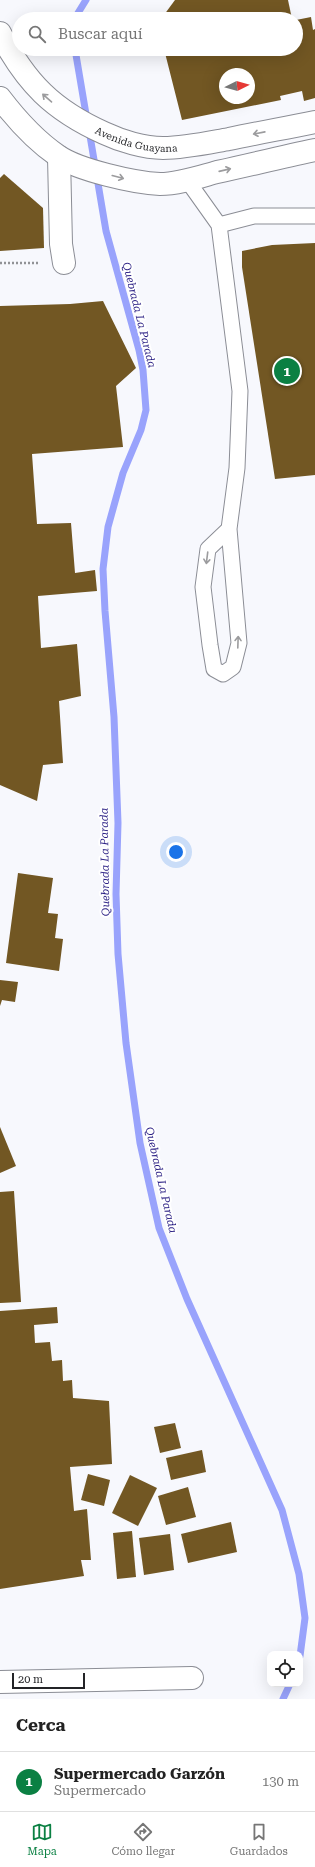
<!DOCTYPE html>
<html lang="es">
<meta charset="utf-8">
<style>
body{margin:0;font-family:"Roboto Serif",serif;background:#f2f2f2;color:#222}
.controls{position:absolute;right:12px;bottom:12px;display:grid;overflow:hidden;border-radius:8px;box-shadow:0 4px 16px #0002}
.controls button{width:36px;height:36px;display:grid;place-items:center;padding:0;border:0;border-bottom:1px solid #e0e0e0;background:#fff;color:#222;font:20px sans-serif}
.compass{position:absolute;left:219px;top:68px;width:36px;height:36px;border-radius:50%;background:#fff;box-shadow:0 4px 16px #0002;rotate:85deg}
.scale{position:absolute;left:12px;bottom:10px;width:73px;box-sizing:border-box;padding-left:4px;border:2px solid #232427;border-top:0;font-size:11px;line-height:14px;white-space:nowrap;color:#232427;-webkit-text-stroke:3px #fff;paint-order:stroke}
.you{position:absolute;left:176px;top:852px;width:14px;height:14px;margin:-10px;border:3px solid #fff;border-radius:50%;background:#1a73e8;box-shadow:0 0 0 6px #1a73e833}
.badge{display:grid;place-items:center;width:26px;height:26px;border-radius:50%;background:#0b8043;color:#fff;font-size:13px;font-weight:700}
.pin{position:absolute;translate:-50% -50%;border:2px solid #fff;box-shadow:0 1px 4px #0006}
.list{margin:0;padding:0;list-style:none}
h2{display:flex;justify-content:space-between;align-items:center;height:52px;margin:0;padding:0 16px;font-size:17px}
h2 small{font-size:13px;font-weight:400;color:#767676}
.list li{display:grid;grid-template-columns:26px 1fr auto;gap:12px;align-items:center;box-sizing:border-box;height:60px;padding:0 16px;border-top:1px solid #e0e0e0}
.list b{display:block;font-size:15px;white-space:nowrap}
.list p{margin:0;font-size:13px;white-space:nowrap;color:#767676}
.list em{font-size:13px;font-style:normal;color:#767676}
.icon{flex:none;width:22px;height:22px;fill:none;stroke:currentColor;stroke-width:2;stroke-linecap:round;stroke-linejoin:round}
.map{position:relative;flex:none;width:315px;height:1699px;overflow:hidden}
.search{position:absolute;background:#fff;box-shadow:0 4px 16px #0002;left:12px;right:12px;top:12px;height:44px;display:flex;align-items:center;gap:10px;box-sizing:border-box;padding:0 14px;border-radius:22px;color:#767676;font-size:15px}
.sheet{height:112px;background:#fff}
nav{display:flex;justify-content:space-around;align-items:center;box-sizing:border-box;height:56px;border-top:1px solid #e0e0e0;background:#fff;font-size:11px;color:#767676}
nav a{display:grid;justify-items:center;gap:2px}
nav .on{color:#0b8043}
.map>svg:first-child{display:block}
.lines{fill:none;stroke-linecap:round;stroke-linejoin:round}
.stream{stroke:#99a3fc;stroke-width:7}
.building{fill:#725723;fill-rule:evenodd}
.service-casing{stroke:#8b8d95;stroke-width:17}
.minor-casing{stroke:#8b8d95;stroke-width:24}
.path{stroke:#919296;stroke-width:2.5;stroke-dasharray:2 2;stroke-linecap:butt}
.service{stroke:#fff;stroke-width:15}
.minor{stroke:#fff;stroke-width:22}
.oneway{stroke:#9c9c9e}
.labels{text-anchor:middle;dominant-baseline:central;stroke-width:4;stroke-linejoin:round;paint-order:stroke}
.street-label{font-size:10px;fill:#232427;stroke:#fff}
.water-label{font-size:11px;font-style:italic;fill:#291e83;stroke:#fff}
</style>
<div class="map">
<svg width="315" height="1699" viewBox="0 0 315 1699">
<rect width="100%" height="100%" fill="#f7f8fd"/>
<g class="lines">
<g class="stream">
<polyline points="77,19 78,13 86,0"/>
<polyline points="75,49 87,120"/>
<polyline points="89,130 106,231 139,350 143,370 146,410 141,430 123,473 108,527 103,569 105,611 114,717 118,823 116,894 118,954 126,1043 140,1143 159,1228 187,1299 282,1510 299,1574 305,1618 300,1656"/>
<polyline points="283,1699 290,1684"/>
</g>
</g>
<g class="building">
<polygon points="175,0 288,0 292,19 161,19"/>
<path d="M311,17L313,30L315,29V98L304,101L302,91L280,96L281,100L182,120L164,49H296V20ZM225,74H249V98H225Z"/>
<polygon points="4,174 43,208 44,248 0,251 0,178"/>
<polygon points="315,243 315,475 275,479 242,267 242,251 272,245"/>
<polygon points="103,301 136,368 116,386 123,447 32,454 37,524 71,523 75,573 95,570 97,591 38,596 41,648 77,644 81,696 59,701 63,763 43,765 37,801 0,785 0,306 70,304"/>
<polygon points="18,873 53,878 48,913 58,914 55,938 63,939 59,971 6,963"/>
<polygon points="0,980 18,982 15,1002 2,1000 0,1006"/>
<polygon points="0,1127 16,1166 0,1173"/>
<polygon points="14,1191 21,1302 0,1303 0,1192"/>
<polygon points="57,1307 58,1323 34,1325 35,1343 50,1342 52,1361 62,1360 63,1381 72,1380 73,1398 109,1401 112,1464 70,1467 74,1511 87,1509 91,1560 81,1560 84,1576 0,1589 0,1311"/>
<polygon points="175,1423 181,1448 160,1453 154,1427"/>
<polygon points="202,1450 206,1472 171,1480 166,1458"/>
<polygon points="88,1474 110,1480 104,1506 81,1500"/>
<polygon points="130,1475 157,1488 138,1526 112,1513"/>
<polygon points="188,1487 196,1517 166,1525 158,1496"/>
<polygon points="231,1522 237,1552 188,1563 181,1534"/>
<polygon points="132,1531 136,1577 117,1579 113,1533"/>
<polygon points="170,1534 174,1570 144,1575 139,1538"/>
</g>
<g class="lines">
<g class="service-casing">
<g id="service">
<polyline points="187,180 219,225 240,391 237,468 229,529 239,643 233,667 223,674 214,669 210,645 203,587 208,549 229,529"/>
<polyline points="219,225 254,216 315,216"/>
</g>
</g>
<g class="minor-casing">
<g id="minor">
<path id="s1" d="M0,33C26,83 53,110 104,133C121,141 144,148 163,148C185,148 207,143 229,139C257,133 286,128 315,122"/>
<path d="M0,98C16,119 36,141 58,156C78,170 135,183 160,184C179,184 199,177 217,172C249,165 282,157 315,150"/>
<polyline points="59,157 61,244 64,263"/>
<polyline points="0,1682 192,1678"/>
</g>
</g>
<polyline class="path" points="0,263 40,263"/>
<use href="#service" class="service"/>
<use href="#minor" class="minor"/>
</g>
<defs><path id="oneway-shaft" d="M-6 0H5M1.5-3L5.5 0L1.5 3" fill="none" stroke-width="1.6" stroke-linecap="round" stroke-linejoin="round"/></defs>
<g class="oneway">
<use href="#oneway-shaft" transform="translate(47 98) rotate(-139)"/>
<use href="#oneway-shaft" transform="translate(259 133) rotate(169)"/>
<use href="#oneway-shaft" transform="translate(225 170) rotate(-13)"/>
<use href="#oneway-shaft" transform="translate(118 177) rotate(15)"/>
<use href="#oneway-shaft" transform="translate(207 558) rotate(97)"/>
<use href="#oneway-shaft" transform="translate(238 642) rotate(-88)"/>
</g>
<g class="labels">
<g class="street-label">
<text stroke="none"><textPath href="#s1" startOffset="181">Avenida Guayana</textPath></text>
</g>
<g class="water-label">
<text transform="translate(139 315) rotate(76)">Quebrada La Parada</text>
<text transform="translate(105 862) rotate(-91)">Quebrada La Parada</text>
<text transform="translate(161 1180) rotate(77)">Quebrada La Parada</text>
</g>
</g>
</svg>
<div class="controls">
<button><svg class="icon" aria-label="locate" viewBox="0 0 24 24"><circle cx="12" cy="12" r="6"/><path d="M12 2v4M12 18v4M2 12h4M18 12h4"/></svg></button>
</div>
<svg class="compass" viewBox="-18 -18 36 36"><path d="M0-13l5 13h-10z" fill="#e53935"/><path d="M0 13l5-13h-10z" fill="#767676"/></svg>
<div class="scale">20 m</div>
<div class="you"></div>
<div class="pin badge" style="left:287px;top:371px">1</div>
<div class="search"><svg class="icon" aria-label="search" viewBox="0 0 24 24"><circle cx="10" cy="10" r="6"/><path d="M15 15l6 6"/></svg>Buscar aquí</div>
</div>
<section class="sheet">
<h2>Cerca<small></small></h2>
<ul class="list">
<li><span class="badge">1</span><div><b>Supermercado Garzón</b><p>Supermercado</p></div><em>130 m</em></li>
</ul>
</section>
<nav>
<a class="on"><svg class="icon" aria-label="map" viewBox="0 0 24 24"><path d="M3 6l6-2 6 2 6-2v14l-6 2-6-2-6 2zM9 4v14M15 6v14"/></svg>Mapa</a>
<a><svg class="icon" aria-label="directions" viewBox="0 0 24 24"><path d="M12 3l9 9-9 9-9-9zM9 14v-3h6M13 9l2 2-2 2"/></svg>Cómo llegar</a>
<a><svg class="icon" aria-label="saved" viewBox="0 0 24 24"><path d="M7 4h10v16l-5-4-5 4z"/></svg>Guardados</a>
</nav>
